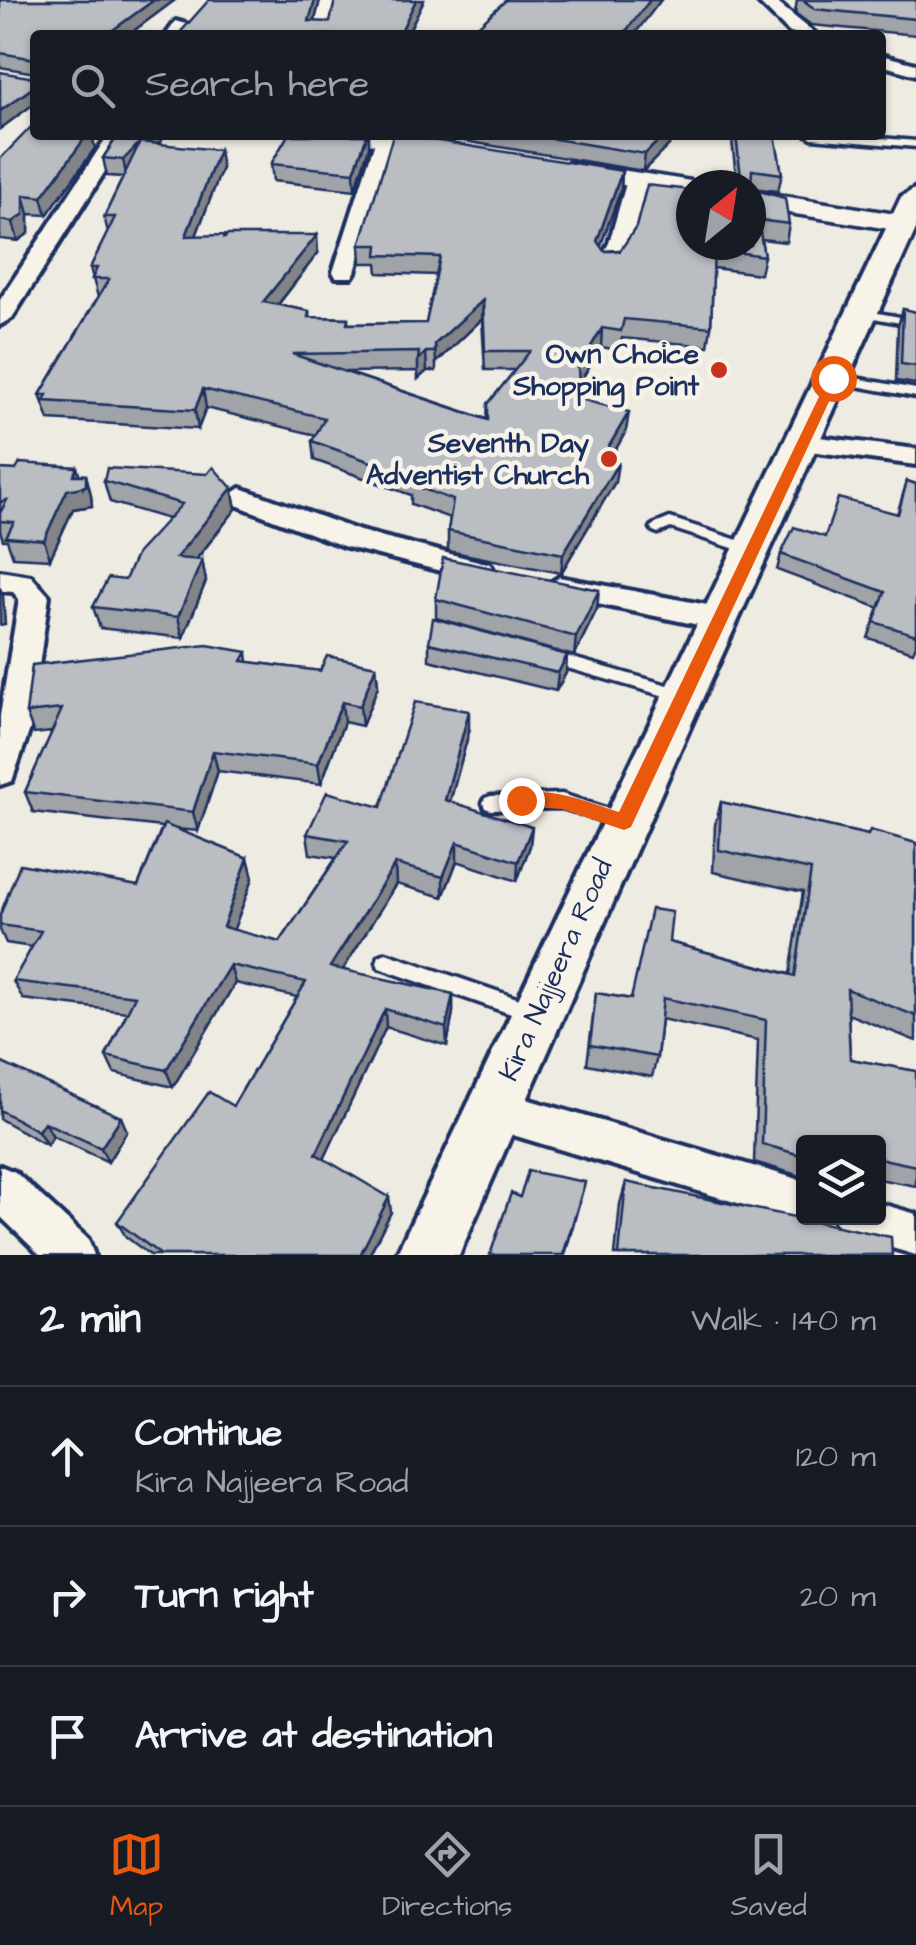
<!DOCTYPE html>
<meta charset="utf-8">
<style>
body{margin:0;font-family:"Architects Daughter",sans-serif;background:#242831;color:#f1f3f6}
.controls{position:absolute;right:30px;bottom:30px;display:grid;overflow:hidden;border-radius:10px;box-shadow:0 2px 8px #0004}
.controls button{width:90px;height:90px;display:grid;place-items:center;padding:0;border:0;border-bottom:2px solid #363941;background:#171b24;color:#f1f3f6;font:50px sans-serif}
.compass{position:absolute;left:676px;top:170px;width:90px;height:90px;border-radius:50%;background:#171b24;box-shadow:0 2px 8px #0004;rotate:30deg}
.stop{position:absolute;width:30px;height:30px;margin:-22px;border:8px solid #ea580c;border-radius:50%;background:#fff}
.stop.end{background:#ea580c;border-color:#fff;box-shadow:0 2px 10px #0008}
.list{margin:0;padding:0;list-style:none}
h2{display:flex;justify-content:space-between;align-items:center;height:130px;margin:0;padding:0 40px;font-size:42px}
h2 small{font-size:32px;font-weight:400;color:#9ea1a6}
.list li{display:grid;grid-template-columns:65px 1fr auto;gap:30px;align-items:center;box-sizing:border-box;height:140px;padding:0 40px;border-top:2px solid #363941}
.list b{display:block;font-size:38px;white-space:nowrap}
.list p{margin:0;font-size:32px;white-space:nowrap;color:#9ea1a6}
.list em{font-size:32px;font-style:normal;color:#9ea1a6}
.icon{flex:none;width:55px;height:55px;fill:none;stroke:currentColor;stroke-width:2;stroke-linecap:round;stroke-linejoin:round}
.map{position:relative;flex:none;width:916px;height:1255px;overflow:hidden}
.search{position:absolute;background:#171b24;box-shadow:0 2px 8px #0004;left:30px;right:30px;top:30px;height:110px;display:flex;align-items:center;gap:25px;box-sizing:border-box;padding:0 35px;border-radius:10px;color:#9ea1a6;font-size:38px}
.sheet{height:550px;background:#171b24}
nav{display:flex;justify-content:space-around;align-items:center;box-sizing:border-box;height:140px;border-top:2px solid #363941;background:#171b24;font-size:28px;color:#9ea1a6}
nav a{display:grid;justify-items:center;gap:5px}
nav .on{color:#ea580c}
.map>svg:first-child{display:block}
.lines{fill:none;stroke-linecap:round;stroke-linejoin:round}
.service-casing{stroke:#1b2f5e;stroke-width:7}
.minor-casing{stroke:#1b2f5e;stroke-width:8}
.tertiary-casing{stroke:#1b2f5e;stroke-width:7}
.secondary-casing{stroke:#1b2f5e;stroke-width:8}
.service{fill:#f7f3e8;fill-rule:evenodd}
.minor{fill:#f7f3e8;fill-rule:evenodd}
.tertiary{fill:#f7f3e8;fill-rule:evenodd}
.secondary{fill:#f7f3e8;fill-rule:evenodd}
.wall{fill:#a0a3a7;stroke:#1b2f5e;stroke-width:2.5;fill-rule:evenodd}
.shaded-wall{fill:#828488;stroke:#1b2f5e;stroke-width:2.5}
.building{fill:#babdc2;stroke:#1b2f5e;stroke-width:2.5;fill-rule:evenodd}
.route{fill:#ea580c}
.poi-dot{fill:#c8321e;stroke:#f7f3e8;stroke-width:4}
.labels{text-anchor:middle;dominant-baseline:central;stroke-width:9;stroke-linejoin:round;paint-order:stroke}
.poi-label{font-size:28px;font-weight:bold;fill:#1b2f5e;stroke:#f7f3e8;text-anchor:end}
.street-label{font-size:28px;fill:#1b2f5e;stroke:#f7f3e8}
</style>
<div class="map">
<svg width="916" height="1255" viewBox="0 0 916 1255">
<rect width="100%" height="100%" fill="#eeebe2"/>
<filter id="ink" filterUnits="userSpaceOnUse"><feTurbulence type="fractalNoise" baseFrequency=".01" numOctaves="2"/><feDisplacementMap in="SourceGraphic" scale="20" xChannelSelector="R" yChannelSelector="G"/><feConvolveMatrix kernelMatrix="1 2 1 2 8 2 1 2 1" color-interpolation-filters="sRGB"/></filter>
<g filter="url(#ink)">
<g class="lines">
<g class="service-casing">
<g id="service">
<polygon points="807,135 845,135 916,141 916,147 812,138"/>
<polygon points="862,310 916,320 916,326 858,315 856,313"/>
<polygon points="833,374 916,389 916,397 829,381 827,378"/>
<polygon points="670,518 756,546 758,549 751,554 671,528 658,533 653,531 651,528 653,525"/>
<polygon points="548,651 682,689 688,691 690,695 688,699 682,701 543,661 540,657 543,653"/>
<polygon points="562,794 630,816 633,821 630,826 624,828 562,808 491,810 485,808 483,803 485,798 491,796"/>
<polygon points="386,953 534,1004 541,1007 544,1013 541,1019 534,1022 379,968 377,962 379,956"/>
</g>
</g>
<g class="minor-casing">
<g id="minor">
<polygon points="321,0 337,0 329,35 313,35"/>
<polygon points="756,0 774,0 817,35 790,33"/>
<polygon points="176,21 190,25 183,35 166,35"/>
<polygon points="881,55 916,64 916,75 881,65"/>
<polygon points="108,135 128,135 12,318 0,325 0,300"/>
<polygon points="377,135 394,139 355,272 352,277 336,277 333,272"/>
<polygon points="637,174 647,180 631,243 618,266 602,266 599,261 609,243 627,180"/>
<polygon points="803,435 916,449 916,465 794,449 790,443 794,437"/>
<polygon points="241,488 360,531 490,564 494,571 480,581 343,546 231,503 227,497"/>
<polygon points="0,571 31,576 49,596 30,729 12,781 0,785 0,716 19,599 13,592 0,591"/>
<polygon points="559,577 718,607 729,610 733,618 729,626 718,629 549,594 544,587"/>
<polygon points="493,1089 804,1181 804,1218 818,1218 804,1223 493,1129 479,1123 473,1109 479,1095"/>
<polygon points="0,1166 15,1172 88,1239 94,1255 40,1255 0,1216"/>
<polygon points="878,1203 916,1214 916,1255 840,1233 834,1218 878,1218"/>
</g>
</g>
<g class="tertiary-casing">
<g id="tertiary">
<polygon points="350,135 406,135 451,143 454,148 442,155 362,142"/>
<polygon points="570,162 691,181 701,185 691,185 691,197 561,174 558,169"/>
<polygon points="751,191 902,215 915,223 902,231 751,207"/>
</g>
</g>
<g class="secondary-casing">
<polygon id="secondary" points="916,188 916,229 704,695 459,1255 396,1255 901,197"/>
</g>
<use href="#service" class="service"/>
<use href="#minor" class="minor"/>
<use href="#tertiary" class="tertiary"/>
<use href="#secondary" class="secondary"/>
</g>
<g class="wall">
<polygon points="0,0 175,0 128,35 35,35 35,73 0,67"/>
<polygon points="797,0 916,0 916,35 811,25 795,13"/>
<path d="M118,135H166L158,144L222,168L196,236L318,253L278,305L309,311L310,317L348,318V324L426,323L436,275L378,273L377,263H361L360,245L622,171L621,189L600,246L604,251L691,245L751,189L789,224L786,242L761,239L764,256L760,274L713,268L711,327L708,346L622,338L619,350L601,347L579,383L580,399L626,431L610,460L615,482L561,573L448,551V531L450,518L411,504V495L314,460L312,441L316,435L206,408L198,429L49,420L40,395L98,297L90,268L108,232L104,217L123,177L107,176L103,158ZM482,319L485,370H515L488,404L487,419L346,372L418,371V379L427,371H436V363Z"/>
<polygon points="428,135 671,135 669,145 643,171"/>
<polygon points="698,135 775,135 782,174 778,191 751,188 751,185 737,185 732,141 698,137"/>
<polygon points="369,147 355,190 273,181 271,164"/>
<polygon points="95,148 47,215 29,214 29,233 18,241 0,239 0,159"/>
<polygon points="903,309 916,312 916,384 896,381 898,326"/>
<polygon points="0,469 86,475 91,495 92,506 73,509 50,559 13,557 7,540 3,540 0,531"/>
<polygon points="104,481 232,488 236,509 196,560 202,560 206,581 183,638 100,628 93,607 125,580 168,519 110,502"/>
<polygon points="907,481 916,484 916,645 913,652 868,638 879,608 777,570 781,554 825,537 897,514"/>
<polygon points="436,599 597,609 574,656 436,618"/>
<polygon points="429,643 566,673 556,691 429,660"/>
<polygon points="247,652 248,662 320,671 376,666 378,686 362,726 344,722 321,784 218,771 198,831 176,829 248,858 253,878 233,930 280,942 336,858 310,854 307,834 381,807 469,732 450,802 530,846 517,881 457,861 443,897 396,884 342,970 453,994 453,1012 447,1046 386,1027 324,1159 391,1212 369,1255 150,1255 126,1237 117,1222 233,1106 297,997 235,983 173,1087 114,1073 106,1056 127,1012 23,999 13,981 32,947 6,943 0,930 0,915 138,886 162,827 33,812 25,792 52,732 34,734 26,713"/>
<polygon points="721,802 868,835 916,843 916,1041 848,1014 850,1059 916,1071 916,1186 878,1179 878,1142 804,1142 804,1177 754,1162 758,1040 661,1019 657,1057 652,1077 587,1064 596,993 631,999 669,942 790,974 803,892 713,872 715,825"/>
<polygon points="0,1062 127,1131 108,1162 53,1136 47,1145 0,1119"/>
<polygon points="626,1182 892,1255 615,1255 620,1204"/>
</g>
<g class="shaded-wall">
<polygon points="154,0 175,0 128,35 106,35"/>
<polygon points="315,0 320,0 311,35 309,21"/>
<polygon points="416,0 424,0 407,35 402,29"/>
<polygon points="650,0 661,0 634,35 623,35"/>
<polygon points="35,86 35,103 0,129 0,111"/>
<polygon points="87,135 92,135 95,148 47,215 42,197"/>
<polygon points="147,135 166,135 127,178 123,160"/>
<polygon points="367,135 369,135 369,147 355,190 354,172"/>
<polygon points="664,135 671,135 669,145 643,171 645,154"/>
<polygon points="219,150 222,168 189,254 186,236"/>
<polygon points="622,171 621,189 596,259 597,241"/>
<polygon points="24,195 29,214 29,233 18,241 13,222"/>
<polygon points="317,235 318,253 265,321 263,302"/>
<polygon points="483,300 482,319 436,363 435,344"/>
<polygon points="602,328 601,347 577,387 578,368"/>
<polygon points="426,352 427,371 418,379 418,360"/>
<polygon points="203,389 206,408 198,429 195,410"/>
<polygon points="629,412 626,431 600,477 602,458"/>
<polygon points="618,463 615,482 561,573 563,554"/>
<polygon points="77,467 83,487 86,475 91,495 92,506 73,509 50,559 44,540"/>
<polygon points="232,488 236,509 181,578 176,558"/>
<polygon points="202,560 206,581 183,638 178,617"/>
<polygon points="0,588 3,595 5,624 0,625"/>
<polygon points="599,590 597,609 574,656 576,637"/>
<polygon points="567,655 566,673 556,691 558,673"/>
<polygon points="376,666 378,686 362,726 360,706"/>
<polygon points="342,702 344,722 321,784 318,764"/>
<polygon points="469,711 469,732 445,820 445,800"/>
<polygon points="213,751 218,771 198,831 193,812"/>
<polygon points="532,827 530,846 517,881 518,862"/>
<polygon points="457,842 457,861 443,897 443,877"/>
<polygon points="248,858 253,878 228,945 223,927"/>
<polygon points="395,864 396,884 333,986 330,967"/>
<polygon points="230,965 235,983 173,1087 166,1070"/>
<polygon points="453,994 453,1012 447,1046 446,1028"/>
<polygon points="385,1009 386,1027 319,1170 316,1154"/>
<polygon points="121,1117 127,1131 108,1162 101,1148"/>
<polygon points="44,1122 53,1136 47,1145 38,1131"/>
<polygon points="585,1182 565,1255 563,1255"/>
<polygon points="389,1197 391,1212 369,1255 360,1255"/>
</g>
<g class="building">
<polygon points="0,0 154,0 106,35 35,35 35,59 0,53"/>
<polygon points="209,0 315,0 309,21 330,22 335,0 416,0 402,29 423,30 423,35 178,35"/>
<polygon points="506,0 650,0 623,35 468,35"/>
<polygon points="803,0 916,0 916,19 815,9"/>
<polygon points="0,72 35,78 35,86 0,111"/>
<polygon points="35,123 35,135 87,135 42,197 24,195 24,214 13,222 0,220 0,159"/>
<polygon points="118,135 147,135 123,160 103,158"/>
<polygon points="288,135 367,135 354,172 271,164"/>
<path d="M393,135H402L622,171L597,241L604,251H620L636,227L647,185L691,190V245H751V189L785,198L789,224L758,220L764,256L714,249L711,327L624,319L621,331L602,328L578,368L580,399L629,412L602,458L618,463L563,554L448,531L453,500L410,484L416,478L312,441L325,418L203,389L195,410L44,401L47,395H40L109,279H92L97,268H90L115,217H104L140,142L219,150L186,236L225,235L224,239L227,235H317L263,302L309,311L308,317L348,318L347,324L426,323L440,257L377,255L378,245H360ZM483,300L485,351H530L488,404V420L292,354L419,352L418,360L426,352H435V344Z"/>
<polygon points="531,135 664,135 645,154"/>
<polygon points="736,135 775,135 782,174 752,170 751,185 742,185"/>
<polygon points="903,309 916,312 916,366 901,364"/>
<polygon points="20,463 77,467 74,475 86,475 86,486 67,490 44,540 6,537 14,522 0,521 0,513 7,500 0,502 0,469 16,470"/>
<polygon points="213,467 232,488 176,558 202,560 178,617 93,607 108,578 125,580 137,553 182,504 104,481 107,468 207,474"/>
<polygon points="907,481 916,484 916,635 874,622 885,592 781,554 794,527 825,537 838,498 898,514"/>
<polygon points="443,558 599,590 576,637 436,599"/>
<polygon points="433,618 567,655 558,673 429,643"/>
<polygon points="207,645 247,652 242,661 320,671 327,656 376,666 360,706 342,702 318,764 213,751 193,812 25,792 62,709 26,713 32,665"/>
<polygon points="415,702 469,711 445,800 532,827 518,862 457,842 443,877 395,864 330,967 453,994 446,1028 385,1009 316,1154 389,1197 360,1255 161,1255 117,1222 209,1092 233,1106 306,982 230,965 166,1070 106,1056 135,996 13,981 41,931 0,925 0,915 20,864 138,886 164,824 248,858 223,927 280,942 348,841 307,834 327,792 381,807"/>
<polygon points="721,802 868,835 870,830 916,843 916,1016 847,989 850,1059 916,1071 916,1166 878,1158 878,1142 804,1142 804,1156 762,1144 766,1020 663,998 657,1057 590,1045 596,993 631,999 651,909 672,912 669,942 795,976 811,870 719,850"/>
<polygon points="0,1062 121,1117 101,1148 44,1122 38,1131 0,1110"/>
<polygon points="528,1171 585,1182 563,1255 490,1255 511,1193 520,1197"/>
<polygon points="626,1182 891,1237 892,1255 619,1255"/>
</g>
</g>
<path class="route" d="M829,376L840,378L631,827L624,830L562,809L515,806V795C550,785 586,802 619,812Z"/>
<g class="poi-dot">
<circle cx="719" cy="370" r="10"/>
<circle cx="609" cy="459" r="10"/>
</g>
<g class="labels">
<g class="poi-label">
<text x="699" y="354">Own Choice<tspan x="699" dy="32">Shopping Point</tspan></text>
<text x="589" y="443">Seventh Day<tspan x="589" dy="32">Adventist Church</tspan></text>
</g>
<g class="street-label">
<text transform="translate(556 970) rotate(-66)">Kira Najjeera Road</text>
</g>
</g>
</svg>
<div class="controls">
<button><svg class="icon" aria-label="layers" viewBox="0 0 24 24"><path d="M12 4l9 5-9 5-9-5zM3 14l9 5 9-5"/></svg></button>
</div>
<svg class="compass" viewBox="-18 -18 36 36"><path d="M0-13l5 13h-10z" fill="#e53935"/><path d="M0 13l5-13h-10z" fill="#9ea1a6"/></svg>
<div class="stop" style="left:833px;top:378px"></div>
<div class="stop end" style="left:521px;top:800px"></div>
<div class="search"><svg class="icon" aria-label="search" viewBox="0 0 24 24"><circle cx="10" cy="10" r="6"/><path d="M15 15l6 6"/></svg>Search here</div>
</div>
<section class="sheet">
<h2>2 min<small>Walk · 140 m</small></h2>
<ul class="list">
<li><svg class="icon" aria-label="ahead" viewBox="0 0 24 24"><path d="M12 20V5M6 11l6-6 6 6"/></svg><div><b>Continue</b><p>Kira Najjeera Road</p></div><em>120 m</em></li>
<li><svg class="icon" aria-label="right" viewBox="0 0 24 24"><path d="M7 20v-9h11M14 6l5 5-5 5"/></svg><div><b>Turn right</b></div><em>20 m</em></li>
<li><svg class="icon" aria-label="arrive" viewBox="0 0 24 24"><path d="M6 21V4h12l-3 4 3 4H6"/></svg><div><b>Arrive at destination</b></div></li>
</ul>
</section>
<nav>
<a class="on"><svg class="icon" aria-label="map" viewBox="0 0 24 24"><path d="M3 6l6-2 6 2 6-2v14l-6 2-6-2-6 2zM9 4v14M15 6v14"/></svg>Map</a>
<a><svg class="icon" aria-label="directions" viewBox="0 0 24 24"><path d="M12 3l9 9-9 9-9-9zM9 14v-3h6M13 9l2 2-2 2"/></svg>Directions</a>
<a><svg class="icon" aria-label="saved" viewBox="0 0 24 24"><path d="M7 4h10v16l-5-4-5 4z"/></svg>Saved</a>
</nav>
